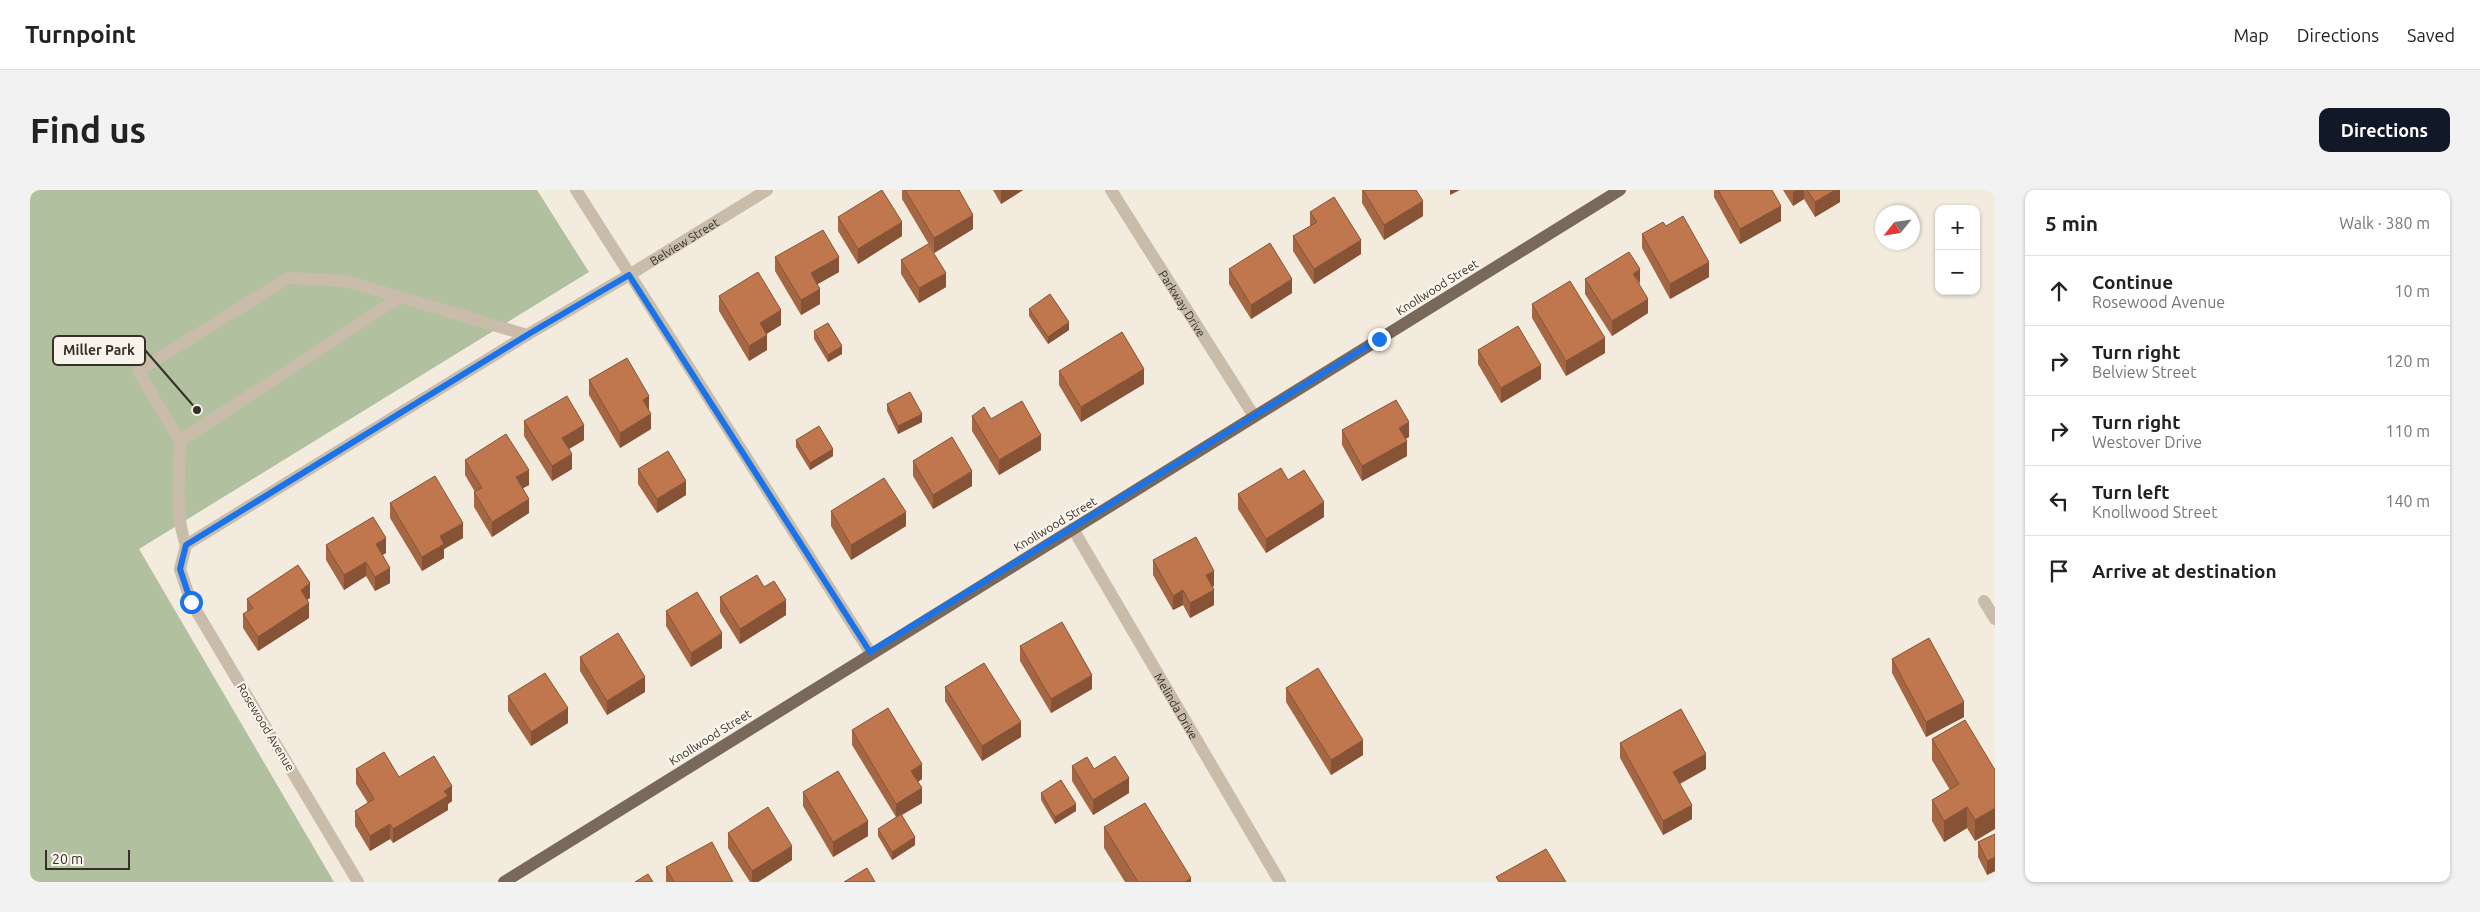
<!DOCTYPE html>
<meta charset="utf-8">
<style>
body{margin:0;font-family:Ubuntu,sans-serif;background:#f2f2f2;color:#222}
.controls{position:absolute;right:15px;top:15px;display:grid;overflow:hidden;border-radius:10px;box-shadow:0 1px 4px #0004}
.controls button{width:45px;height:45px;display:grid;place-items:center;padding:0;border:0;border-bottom:1px solid #e0e0e0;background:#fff;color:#222;font:25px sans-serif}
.compass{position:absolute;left:1845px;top:15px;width:45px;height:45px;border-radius:50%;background:#fff;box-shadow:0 1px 4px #0004;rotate:240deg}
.scale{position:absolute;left:15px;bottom:12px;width:85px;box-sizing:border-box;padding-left:5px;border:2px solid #37302a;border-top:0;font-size:14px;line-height:18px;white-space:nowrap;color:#37302a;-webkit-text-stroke:4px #f9f4eb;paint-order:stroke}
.stop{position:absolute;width:15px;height:15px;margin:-11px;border:4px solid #1a73e8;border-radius:50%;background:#fff}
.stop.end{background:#1a73e8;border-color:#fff;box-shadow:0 1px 5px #0008}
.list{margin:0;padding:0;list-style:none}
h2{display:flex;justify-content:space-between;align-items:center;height:65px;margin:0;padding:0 20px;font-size:21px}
h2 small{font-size:16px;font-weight:400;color:#767676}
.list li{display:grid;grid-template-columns:32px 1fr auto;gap:15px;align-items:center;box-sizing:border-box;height:70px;padding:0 20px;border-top:1px solid #e0e0e0}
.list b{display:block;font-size:19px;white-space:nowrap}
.list p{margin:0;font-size:16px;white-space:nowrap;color:#767676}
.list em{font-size:16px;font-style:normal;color:#767676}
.icon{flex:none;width:28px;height:28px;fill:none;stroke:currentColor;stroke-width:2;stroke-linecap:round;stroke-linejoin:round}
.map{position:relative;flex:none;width:1965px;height:692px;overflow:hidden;border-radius:10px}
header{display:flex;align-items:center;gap:30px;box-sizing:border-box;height:70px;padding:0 25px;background:#fff;border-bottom:1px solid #e0e0e0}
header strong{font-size:24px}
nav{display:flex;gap:28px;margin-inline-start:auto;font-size:18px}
.intro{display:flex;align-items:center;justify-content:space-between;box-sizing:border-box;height:120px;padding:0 30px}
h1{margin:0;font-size:35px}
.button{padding:12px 22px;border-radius:10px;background:#111827;color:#fff;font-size:18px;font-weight:700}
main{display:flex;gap:30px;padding:0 30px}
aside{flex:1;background:#fff;border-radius:10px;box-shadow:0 1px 4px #0004}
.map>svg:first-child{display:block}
.green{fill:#b1c09f}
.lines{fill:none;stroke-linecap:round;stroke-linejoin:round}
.minor{stroke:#c9bcab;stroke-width:12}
.major{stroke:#78695b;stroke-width:12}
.wall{fill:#a56643}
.shaded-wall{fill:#865337}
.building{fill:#c0774e;stroke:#865337}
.route{stroke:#1a73e8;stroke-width:6}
.labels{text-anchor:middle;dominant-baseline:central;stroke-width:4.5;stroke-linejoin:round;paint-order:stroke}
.street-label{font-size:12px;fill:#37302a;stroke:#f9f4eb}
.leader{fill:none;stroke:#37302a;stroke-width:2}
.callout-dot{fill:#37302a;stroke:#f9f4eb;stroke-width:2}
.callout{fill:#f9f4eb;stroke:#37302a;stroke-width:2}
.callout-label{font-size:14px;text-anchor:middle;font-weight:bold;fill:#37302a}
</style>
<header>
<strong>Turnpoint</strong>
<nav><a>Map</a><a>Directions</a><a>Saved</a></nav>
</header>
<div class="intro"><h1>Find us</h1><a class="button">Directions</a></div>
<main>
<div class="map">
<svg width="1965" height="692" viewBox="0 0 1965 692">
<rect width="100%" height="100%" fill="#f2ebde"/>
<polygon class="green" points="0,0 507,0 559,82 109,359 304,692 0,692"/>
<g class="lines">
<g class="minor">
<polyline points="546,0 840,462"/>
<path id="s1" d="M1081,0L1224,226"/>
<polyline points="370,107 316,91 258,88 108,181 150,251 370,107 497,145"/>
<path d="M150,251C150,285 144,323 156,355"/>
<path id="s2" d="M1043,339L1250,692"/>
<polyline points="1954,411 1965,429"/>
<path id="s3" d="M328,692L161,412L150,379L156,355L497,145L599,85L737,0"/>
</g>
<path class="major" d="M474,692C845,459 1218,230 1590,0"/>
</g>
<g class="wall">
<polygon points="872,0 929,0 943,39 904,63 872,9"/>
<polygon points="963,0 993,0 971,14"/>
<polygon points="1332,0 1333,0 1393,26 1354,50 1332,13"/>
<polygon points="1684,0 1742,0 1751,31 1710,54 1684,7"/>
<polygon points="1753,0 1810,0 1810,12 1785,27 1774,9 1763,16"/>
<polygon points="1280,22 1331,64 1284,94 1263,61 1263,46 1280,36"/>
<polygon points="808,27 872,46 828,74 808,41"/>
<polygon points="1636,36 1679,87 1640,109 1612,58 1612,44"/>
<polygon points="745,67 809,82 787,94 790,114 771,125 745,81"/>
<polygon points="871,70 916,97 889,113 871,84"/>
<polygon points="1199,79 1262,103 1221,129 1199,94"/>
<polygon points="1555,89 1618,123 1582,146 1555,104"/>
<polygon points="689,106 751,135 736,144 737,160 719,171 689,121"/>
<polygon points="1502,114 1575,163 1536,186 1502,128"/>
<polygon points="999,119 1039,140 1018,154 999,126"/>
<polygon points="784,141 812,164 798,172 784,149"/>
<polygon points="1448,160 1511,189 1471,213 1448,174"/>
<polygon points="1029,181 1114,194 1051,232 1029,195"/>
<polygon points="559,190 619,221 621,239 590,258 559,205"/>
<polygon points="857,214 892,232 868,244 857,221"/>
<polygon points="942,226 961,229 1011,260 969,285 942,241"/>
<polygon points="494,231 554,250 539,259 542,279 522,291 494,246"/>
<polygon points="1312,240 1379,247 1375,249 1377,266 1332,291 1312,255"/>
<polygon points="766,250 803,266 780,280 766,257"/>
<polygon points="435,270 499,295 493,298 499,323 462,347 444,317 444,302 445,302 435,285"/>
<polygon points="883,271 942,296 903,319 883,286"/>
<polygon points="608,279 656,305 627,323 608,294"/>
<polygon points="1208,304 1294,327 1236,363 1208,319"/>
<polygon points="360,313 433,348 414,359 414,368 392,381 360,328"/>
<polygon points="801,321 876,336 821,370 801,336"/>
<polygon points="296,355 356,363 352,365 360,393 345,401 336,386 314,400 296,370"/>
<polygon points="1123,370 1184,396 1182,397 1184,415 1160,428 1153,415 1143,420 1123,385"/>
<polygon points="734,397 756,425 710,454 690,422 690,407"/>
<polygon points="280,408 277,410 279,428 228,461 213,438 213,424 217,422 217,409"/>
<polygon points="636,421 692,458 661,477 636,436"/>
<polygon points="990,456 1062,499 1021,523 990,471"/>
<polygon points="550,467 615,502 577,525 550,481"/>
<polygon points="1862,469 1934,527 1896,547 1862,483"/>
<polygon points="915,497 991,547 952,571 915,511"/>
<polygon points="1256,498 1333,565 1301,585 1256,512"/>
<polygon points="478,506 538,533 501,556 478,521"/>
<polygon points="822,540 892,589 888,592 892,613 872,625 885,655 862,670 848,646 848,639 866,627 822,555"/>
<polygon points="1902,549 1965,580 1945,651 1937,638 1914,652 1902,631 1902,610 1920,600 1902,570"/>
<polygon points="1590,553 1676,579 1650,594 1662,629 1633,645 1590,568"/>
<polygon points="1042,576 1064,579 1099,603 1063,625 1042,591"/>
<polygon points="326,579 369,587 422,611 418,614 418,620 363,653 360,649 340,661 325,636 325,621 338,613 326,594"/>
<polygon points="773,602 838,646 803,667 773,616"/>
<polygon points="1011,603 1046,621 1025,634 1011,610"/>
<polygon points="1074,637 1161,692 1095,692 1074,658"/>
<polygon points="698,643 762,670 728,692 720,692 698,658"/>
<polygon points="1965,644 1965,681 1957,685 1948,667 1948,652"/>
<polygon points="636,677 703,692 636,692"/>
</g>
<g class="shaded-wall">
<polygon points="971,0 993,0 971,14"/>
<polygon points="1420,0 1430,0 1420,5"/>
<polygon points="1766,0 1774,0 1774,9 1763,16 1763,2"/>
<polygon points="1805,0 1810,0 1810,12 1785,27 1785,12"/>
<polygon points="1393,11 1393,26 1354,50 1354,35"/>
<polygon points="1751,16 1751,31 1710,54 1710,39"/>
<polygon points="943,25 943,39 904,63 904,48"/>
<polygon points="872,32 872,46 828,74 828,59"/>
<polygon points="1331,50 1331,64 1284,94 1284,79"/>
<polygon points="809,67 809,82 781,98 781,83"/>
<polygon points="1679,72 1679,87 1640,109 1640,94"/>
<polygon points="1610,79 1610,94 1603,84"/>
<polygon points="916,83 916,97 889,113 889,98"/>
<polygon points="1262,89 1262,103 1221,129 1221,115"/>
<polygon points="790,99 790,114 771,125 771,110"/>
<polygon points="1618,109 1618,123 1582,146 1582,131"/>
<polygon points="751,120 751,135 730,148 730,133"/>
<polygon points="1039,132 1039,140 1018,154 1018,147"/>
<polygon points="737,145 737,160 719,171 719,156"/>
<polygon points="1575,148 1575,163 1536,186 1536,171"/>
<polygon points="812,156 812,164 798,172 798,165"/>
<polygon points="1511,175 1511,189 1471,213 1471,198"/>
<polygon points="1114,179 1114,194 1051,232 1051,217"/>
<polygon points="619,206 619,221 613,210"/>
<polygon points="621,224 621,239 590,258 590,243"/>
<polygon points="892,224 892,232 868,244 868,236"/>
<polygon points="1379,232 1379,247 1369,253 1369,238"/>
<polygon points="554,235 554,250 532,263 532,248"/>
<polygon points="1011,245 1011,260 969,285 969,270"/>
<polygon points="1377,251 1377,266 1332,291 1332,276"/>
<polygon points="803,259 803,266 780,280 780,273"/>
<polygon points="542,264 542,279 522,291 522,276"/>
<polygon points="499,280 499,295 486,302 486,287"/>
<polygon points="942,281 942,296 903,319 903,305"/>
<polygon points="656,291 656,305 627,323 627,309"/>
<polygon points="499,309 499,323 462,347 462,332"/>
<polygon points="1294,312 1294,327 1236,363 1236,349"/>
<polygon points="876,322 876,336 821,370 821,355"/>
<polygon points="433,333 433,348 414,359 414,368 392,381 392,367 410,346"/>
<polygon points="356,348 356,363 346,369 346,354"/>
<polygon points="336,372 336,386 314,400 314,385"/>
<polygon points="360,378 360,393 345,401 345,387"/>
<polygon points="1184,381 1184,396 1176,400 1176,385"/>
<polygon points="280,393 280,408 271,414 271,400"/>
<polygon points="1153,400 1153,415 1143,420 1143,406"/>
<polygon points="1184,400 1184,415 1160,428 1160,413"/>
<polygon points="756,410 756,425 710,454 710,439"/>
<polygon points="279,413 279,428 228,461 228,447"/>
<polygon points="692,443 692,458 661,477 661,463"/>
<polygon points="1062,485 1062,499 1021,523 1021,509"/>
<polygon points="615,487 615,502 577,525 577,511"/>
<polygon points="1934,512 1934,527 1896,547 1896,532"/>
<polygon points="538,518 538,533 501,556 501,542"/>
<polygon points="991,532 991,547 952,571 952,556"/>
<polygon points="1333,550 1333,565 1301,585 1301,570"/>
<polygon points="1676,564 1676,579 1643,597 1643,582"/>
<polygon points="892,574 892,589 881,596 881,581"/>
<polygon points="1099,588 1099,603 1063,625 1063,610"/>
<polygon points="422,596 422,611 418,614 418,620 363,653 363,639 414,601"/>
<polygon points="892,598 892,613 866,628 866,614"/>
<polygon points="1046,614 1046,621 1025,634 1025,627"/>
<polygon points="1662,615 1662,629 1633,645 1633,631"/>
<polygon points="1937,617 1937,638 1914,652 1914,631"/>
<polygon points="1965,618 1965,639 1945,651 1945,630"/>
<polygon points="838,631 838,646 803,667 803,652"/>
<polygon points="360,634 360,649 340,661 340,646"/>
<polygon points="885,647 885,655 862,670 862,662"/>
<polygon points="762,656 762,670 728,692 722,692 722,681"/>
<polygon points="1965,667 1965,681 1957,685 1957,671"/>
<polygon points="1161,688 1161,692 1155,692"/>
</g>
<g class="building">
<polygon points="852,0 872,32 828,59 808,27"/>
<polygon points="875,0 929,0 943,25 904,48"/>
<polygon points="1333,0 1386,0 1393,11 1354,35"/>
<polygon points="1688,0 1742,0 1751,16 1710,39"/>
<polygon points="1777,0 1805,0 1785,12"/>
<polygon points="1304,7 1331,50 1284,79 1263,46 1287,32 1280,22"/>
<polygon points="1653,26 1679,72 1640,94 1612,44 1633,32 1636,36"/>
<polygon points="793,40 809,67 781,83 790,99 771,110 745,67"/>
<polygon points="1240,53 1262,89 1221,115 1199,79"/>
<polygon points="898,54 916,83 889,98 871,70"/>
<polygon points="1599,62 1610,79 1603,84 1618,109 1582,131 1555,89"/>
<polygon points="728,82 751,120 730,133 737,145 719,156 689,106"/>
<polygon points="1540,91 1575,148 1536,171 1502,114"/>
<polygon points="1020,104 1039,132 1018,147 999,119"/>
<polygon points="798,133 812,156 798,165 784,141"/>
<polygon points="1488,136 1511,175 1471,198 1448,160"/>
<polygon points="1092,142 1114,179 1051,217 1029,181"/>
<polygon points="597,168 619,206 613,210 621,224 590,243 559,190"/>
<polygon points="880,202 892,224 868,236 857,214"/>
<polygon points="537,206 554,235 532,248 542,264 522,276 494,231"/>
<polygon points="1366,210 1379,232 1369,238 1377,251 1332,276 1312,240"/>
<polygon points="992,211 1011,245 969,270 942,226 954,217 961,229"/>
<polygon points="789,236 803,259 780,273 766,250"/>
<polygon points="476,244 499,280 486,287 499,309 462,332 444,302 452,298 435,270"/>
<polygon points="922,247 942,281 903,305 883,271"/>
<polygon points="638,261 656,291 627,309 608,279"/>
<polygon points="1251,278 1258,290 1274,280 1294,312 1236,349 1208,304"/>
<polygon points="405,286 433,333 410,346 414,354 392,367 360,313"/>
<polygon points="854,288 876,322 821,355 801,321"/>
<polygon points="343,327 356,348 346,354 360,378 345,387 336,372 314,385 296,355"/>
<polygon points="1166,347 1184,381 1176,385 1184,400 1160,413 1153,400 1143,406 1123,370"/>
<polygon points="268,375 280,393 271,400 279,413 228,447 213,424 223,418 217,409"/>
<polygon points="727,385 734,397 744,391 756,410 710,439 690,407"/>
<polygon points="667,402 692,443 661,463 636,421"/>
<polygon points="1032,432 1062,485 1021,509 990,456"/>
<polygon points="588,443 615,487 577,511 550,467"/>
<polygon points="1899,448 1934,512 1896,532 1862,469"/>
<polygon points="954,473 991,532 952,556 915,497"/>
<polygon points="1288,478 1333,550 1301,570 1256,498"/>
<polygon points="515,483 538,518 501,542 478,506"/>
<polygon points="858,518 892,574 881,581 892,598 866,614 822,540"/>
<polygon points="1651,519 1676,564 1643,582 1662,615 1633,631 1590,553"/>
<polygon points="1935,530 1965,580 1965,618 1945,630 1937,617 1914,631 1902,610 1929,594 1902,549"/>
<polygon points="354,562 369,587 404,566 422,596 414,601 418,606 363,639 360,634 340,646 325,621 344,609 326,579"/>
<polygon points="1085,566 1099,588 1063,610 1042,576 1057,567 1064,579"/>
<polygon points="808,581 838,631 803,652 773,602"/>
<polygon points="1031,590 1046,614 1025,627 1011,603"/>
<polygon points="1115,613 1161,688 1155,692 1108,692 1074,637"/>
<polygon points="738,617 762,656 722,681 698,643"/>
<polygon points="871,624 885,647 862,662 848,639"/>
<polygon points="1965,644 1965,667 1957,671 1948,652"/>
<polygon points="682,652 703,692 644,692 636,677"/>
<polygon points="1516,659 1536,692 1469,692 1466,687"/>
<polygon points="837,678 845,692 814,692"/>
<polygon points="618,684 623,692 605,692"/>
</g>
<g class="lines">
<polyline class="route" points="161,412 150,379 156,355 497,145 599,85 840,462 1349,149"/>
</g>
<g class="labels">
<g class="street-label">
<text stroke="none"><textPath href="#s3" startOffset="969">Belview Street</textPath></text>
<text transform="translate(1407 97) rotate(-32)">Knollwood Street</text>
<text stroke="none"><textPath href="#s1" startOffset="134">Parkway Drive</textPath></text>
<text transform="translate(1025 334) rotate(-31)">Knollwood Street</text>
<text stroke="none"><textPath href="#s2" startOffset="205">Melinda Drive</textPath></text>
<text transform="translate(236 537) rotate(59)">Rosewood Avenue</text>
<text transform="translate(680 547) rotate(-32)">Knollwood Street</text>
</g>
</g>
<path class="leader" d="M167 220L115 160"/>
<circle class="callout-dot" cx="167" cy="220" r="5"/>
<rect class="callout" x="23" y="146" width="92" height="29" rx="5"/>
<g class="callout-label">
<text x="69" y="165">Miller Park</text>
</g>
</svg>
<div class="controls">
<button>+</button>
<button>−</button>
</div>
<svg class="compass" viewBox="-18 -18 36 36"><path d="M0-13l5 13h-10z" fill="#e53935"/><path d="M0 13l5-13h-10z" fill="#767676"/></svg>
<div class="scale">20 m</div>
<div class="stop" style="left:161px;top:412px"></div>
<div class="stop end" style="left:1349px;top:149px"></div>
</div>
<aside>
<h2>5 min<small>Walk · 380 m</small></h2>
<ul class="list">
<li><svg class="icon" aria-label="ahead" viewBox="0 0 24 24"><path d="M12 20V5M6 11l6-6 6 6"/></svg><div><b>Continue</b><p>Rosewood Avenue</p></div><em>10 m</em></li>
<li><svg class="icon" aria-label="right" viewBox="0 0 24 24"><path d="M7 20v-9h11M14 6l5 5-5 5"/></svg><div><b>Turn right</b><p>Belview Street</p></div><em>120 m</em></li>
<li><svg class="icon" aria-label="right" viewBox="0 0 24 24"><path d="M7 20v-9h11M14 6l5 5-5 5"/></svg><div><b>Turn right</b><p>Westover Drive</p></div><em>110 m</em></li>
<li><svg class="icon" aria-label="left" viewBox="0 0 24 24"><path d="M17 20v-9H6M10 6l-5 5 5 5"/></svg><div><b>Turn left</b><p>Knollwood Street</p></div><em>140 m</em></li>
<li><svg class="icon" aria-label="arrive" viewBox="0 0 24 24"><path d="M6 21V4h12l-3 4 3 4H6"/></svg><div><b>Arrive at destination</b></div></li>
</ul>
</aside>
</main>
